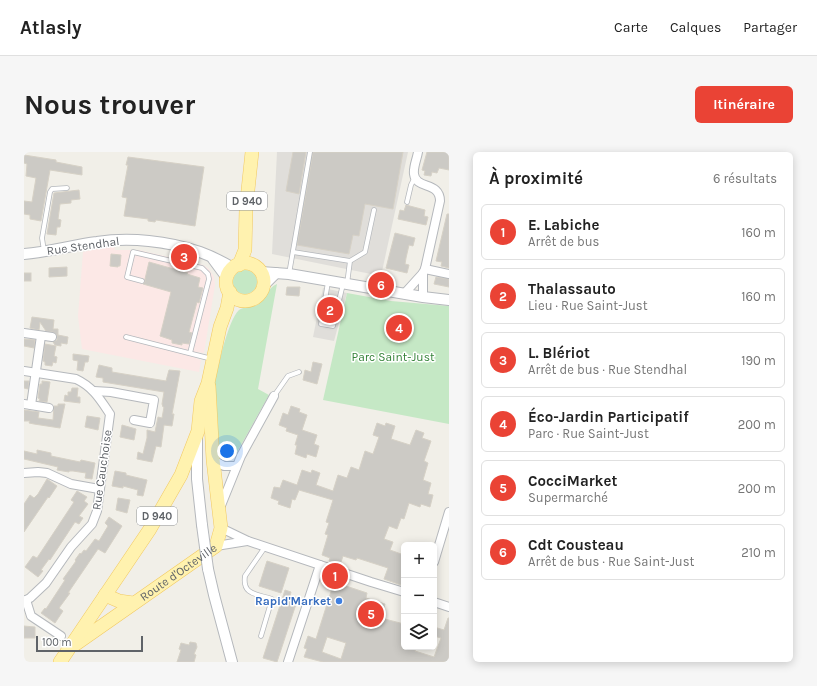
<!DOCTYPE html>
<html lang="fr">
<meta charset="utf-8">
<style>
body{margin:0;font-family:Karla,sans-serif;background:#f6f6f6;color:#222}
.controls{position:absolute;right:12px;bottom:12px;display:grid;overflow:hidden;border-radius:6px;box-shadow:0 2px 10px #0003}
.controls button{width:36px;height:36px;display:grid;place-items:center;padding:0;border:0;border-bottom:1px solid #e0e0e0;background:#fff;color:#222;font:20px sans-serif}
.scale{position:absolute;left:12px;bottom:10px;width:107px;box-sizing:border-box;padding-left:4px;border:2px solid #5f6368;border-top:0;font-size:11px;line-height:14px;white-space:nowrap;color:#5f6368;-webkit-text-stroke:3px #fff;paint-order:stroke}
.you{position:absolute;left:203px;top:299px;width:14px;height:14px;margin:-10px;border:3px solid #fff;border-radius:50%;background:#1a73e8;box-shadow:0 0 0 6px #1a73e833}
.badge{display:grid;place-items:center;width:26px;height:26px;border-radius:50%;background:#ea4335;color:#fff;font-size:13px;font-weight:700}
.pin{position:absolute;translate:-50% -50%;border:2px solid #fff;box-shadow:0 1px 4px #0006}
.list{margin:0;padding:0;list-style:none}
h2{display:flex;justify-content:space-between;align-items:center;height:52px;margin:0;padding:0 16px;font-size:17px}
h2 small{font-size:13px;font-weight:400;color:#767676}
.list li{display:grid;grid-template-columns:26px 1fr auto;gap:12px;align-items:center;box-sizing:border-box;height:56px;margin:0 8px 8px;padding:0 8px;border:1px solid #e0e0e0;border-radius:6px}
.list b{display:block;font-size:15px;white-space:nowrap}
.list p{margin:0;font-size:13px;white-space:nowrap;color:#767676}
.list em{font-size:13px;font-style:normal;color:#767676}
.icon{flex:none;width:22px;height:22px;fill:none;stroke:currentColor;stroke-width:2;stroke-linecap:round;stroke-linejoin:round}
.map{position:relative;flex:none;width:425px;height:510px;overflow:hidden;border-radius:6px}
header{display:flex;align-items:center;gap:24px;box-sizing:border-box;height:56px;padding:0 20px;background:#fff;border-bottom:1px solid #e0e0e0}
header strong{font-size:19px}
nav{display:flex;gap:22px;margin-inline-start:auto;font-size:14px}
.intro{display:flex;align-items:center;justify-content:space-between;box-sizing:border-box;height:96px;padding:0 24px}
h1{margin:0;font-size:28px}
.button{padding:10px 18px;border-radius:6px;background:#ea4335;color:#fff;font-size:14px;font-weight:700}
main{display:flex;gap:24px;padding:0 24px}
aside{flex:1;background:#fff;border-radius:6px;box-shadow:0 2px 10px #0003}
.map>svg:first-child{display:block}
.industrial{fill:#e0deda}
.medical{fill:#fce8e6}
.green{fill:#c5e8c5}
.building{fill:#cccac5;stroke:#d6d1c6;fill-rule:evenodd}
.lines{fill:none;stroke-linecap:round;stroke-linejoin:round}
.service-casing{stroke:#b5b8bc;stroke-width:5.5}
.minor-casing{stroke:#b5b8bc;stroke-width:10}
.tertiary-casing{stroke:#b5b8bc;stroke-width:12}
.primary-casing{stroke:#f2c960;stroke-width:14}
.service{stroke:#fff;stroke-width:4}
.minor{stroke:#fff;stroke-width:8}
.tertiary{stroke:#fff;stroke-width:10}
.primary{stroke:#fff2af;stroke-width:13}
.tertiary-bridge-casing{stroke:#b5b8bc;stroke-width:12;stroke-linecap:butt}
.tertiary-bridge{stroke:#fff;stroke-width:10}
.shop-dot{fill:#3f7fe0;stroke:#fff;stroke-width:1.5}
.labels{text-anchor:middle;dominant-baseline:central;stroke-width:3;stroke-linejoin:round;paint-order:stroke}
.shield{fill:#fff;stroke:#8f9295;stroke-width:1}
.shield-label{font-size:11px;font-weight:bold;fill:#5f6368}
.street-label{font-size:12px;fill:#5f6368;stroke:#fff}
.park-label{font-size:12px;fill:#348238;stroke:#fff}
.shop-label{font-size:12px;font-weight:bold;fill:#366cbe;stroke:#fff;text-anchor:end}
</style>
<header>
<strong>Atlasly</strong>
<nav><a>Carte</a><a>Calques</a><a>Partager</a></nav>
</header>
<div class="intro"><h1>Nous trouver</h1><a class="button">Itinéraire</a></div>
<main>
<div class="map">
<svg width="425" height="510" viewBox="0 0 425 510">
<rect width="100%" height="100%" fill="#f1efe8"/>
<g class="industrial">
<polygon points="253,0 384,0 357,124 248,102"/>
<polygon points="299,136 323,141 310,189 289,185"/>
</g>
<polygon class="medical" points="90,93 91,98 115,98 179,113 185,117 190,125 191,133 180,201 174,200 172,206 177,208 175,220 58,197 54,164 59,100"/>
<g class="green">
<circle cx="221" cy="130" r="12"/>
<path d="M253,132L234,237L245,243L212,302C206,306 203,308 197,304C192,288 192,272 191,255C191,248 189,240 190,234C193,218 204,168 215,158C220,154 229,156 235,152C243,146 243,136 253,132Z"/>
<polygon points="323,141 367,149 425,154 425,272 299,248"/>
</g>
<g class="building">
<polygon points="269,0 282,0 275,42 262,39"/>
<polygon points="289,0 379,0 369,57 341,52 335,84 329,83 325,102 273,93"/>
<polygon points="403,0 425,0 425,18 415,16 413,21 408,20 407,24 400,23 401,19 398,18"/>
<polygon points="0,3 32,8 32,10 58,15 58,23 26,18 17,69 6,67 6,63 0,62 0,49 8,50 12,26 2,24 3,12 0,11"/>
<polygon points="104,5 180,15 171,74 132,68 131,70 124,69 124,67 100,64 103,46 98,45 104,13 102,13"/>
<polygon points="55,38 56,47 47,48 47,51 36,52 34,67 37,68 36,75 33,75 32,83 23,82 30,41"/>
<polygon points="382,53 401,58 400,64 404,65 402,73 374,67 376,58 380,59"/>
<polygon points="423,62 425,62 425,116 417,114 418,110 412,109"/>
<polygon points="371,81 391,86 389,94 385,93 382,106 381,112 385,113 383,121 362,116"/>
<polygon points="87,102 97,103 96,114 94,114 94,115 86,114"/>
<polygon points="125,110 164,121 163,122 176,126 174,135 179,136 175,151 173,150 165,180 168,181 165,192 158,191 158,193 148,191 148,188 136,184 147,140 119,132 121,130 121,127"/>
<polygon points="43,115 43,124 25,125 25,116"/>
<rect x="0" y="121" width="7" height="8"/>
<polygon points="412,125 425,127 425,135 410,132"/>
<polygon points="263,135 276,135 275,144 262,143"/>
<polygon points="306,146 312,147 306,170 301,169"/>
<polygon points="8,165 30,168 29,177 34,177 34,183 44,185 43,192 37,191 37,194 31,193 29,190 33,188 33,183 29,180 22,179 16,170 15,178 6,176"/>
<polygon points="0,187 11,188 10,196 0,194"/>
<polygon points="21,192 32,194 30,204 33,205 32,211 29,210 28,214 21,213 21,210 19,209"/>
<polygon points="49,202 65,204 64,210 61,210 59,219 53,218 54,209 49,208"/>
<polygon points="289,210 298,212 293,232 279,228 281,218 287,220"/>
<polygon points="75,213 88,216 88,220 142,229 145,218 156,219 148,262 150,262 148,274 140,273 137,295 132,294 128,310 113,307 114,300 119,302 123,286 123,278 131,280 134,265 138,266 140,255 139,255 138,252 140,240 79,230 79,226 72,225"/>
<polygon points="0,229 5,229 4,237 0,236"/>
<polygon points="18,229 26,230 23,250 15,249 16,247 14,246 16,232 18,232"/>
<polygon points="48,236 54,236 53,245 56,245 56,251 40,249 41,243 44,244 44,240 47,240"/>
<polygon points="34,252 41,252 36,276 10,272 5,271 6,269 0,269 0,258 15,260 14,266 29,268 30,254 34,254"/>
<polygon points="267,254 276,257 275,260 283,263 278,278 293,283 290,292 295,294 292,305 283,302 282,306 271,302 273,293 271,293 274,283 262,279 263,276 255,273 259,261 264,263"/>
<polygon points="63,264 76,266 74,278 61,275"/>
<polygon points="353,271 361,274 362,271 371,274 367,287 386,293 392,278 400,281 398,286 407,289 400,309 404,311 399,328 407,331 404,342 409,343 406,355 397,352 396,355 385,351 380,367 377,366 373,377 365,374 360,387 369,390 366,398 380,403 380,424 377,433 360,427 364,416 333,406 332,408 319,404 316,413 305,409 306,406 298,403 304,383 301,382 305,371 302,370 309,348 275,338 271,348 268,347 266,356 254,352 255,349 247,346 250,335 256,336 259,328 273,333 278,318 287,321 288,318 296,321 292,333 309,339 314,323 323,326 327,315 335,318 341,299 349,302 355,285 349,283"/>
<polygon points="98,273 112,277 110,288 96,285"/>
<polygon points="13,298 27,301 27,304 56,310 57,308 71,311 68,327 61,326 62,321 49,319 45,319 45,320 33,318 34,315 0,307 0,299 13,302"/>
<polygon points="91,319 102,321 102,323 123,328 119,344 113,343 114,338 99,334 99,336 88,334"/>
<polygon points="23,327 33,334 25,346 24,345 0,380 0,352 6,343 10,346 14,342"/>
<polygon points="53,339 63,345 60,349 64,352 55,364 59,366 55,372 51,370 26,408 25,407 17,418 19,419 14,425 1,415 9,404 13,406 50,350 47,348"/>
<polygon points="94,346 106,348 103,361 92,358"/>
<polygon points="85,365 98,374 81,401 74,397 44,441 46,441 35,456 39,459 31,471 17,461 21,456 22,457 41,428 39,427 52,409 51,408 56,401 57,402 60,398 62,399 71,387 75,389 84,374 81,371"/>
<polygon points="243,409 265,416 257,441 235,434"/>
<path d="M310,430L343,441L342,446L361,452L357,466L380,472V495H392L391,499L410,505L417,486L410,484V475L420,478L424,466H425V510H299L280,505L283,497L280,496L284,484L292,487ZM303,485L322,491L317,507L298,500Z"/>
<polygon points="261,438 267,440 266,444 274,446 253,510 239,506"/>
<polygon points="0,474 11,475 11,486 0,486"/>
<polygon points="166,490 172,491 173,495 170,502 172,503 170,510 153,510 157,498 155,497 157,491 165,493"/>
</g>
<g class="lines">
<g class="service-casing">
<g id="service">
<polyline points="383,50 387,33 391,25"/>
<polyline points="20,99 18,86 26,40 28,37 43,36"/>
<polyline points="269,100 326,109"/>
<polyline points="265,122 286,0"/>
<polyline points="118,129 103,125 109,100 178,116 184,122 185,127 166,201"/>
<polyline points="304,130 297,172 309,174 319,132"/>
<polyline points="323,132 326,109 341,100 350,58"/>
<polyline points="102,185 188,207"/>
<polyline points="250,244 264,224 275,220"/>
<path d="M237,484L248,447C233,442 218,443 221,424L241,395"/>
</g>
</g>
<g class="minor-casing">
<g id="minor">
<polyline points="401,117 425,122"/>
<polyline points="399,121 399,145"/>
<path d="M380,142L399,121L401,117L416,49C416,29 392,38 390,22C389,15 393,7 394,0"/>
<polyline points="0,181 28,185"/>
<path d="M0,219L52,227C69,235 76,247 86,262L73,359L68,372L47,395L22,431L6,446L0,449"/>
<polyline points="70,239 87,240 130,248 126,271 110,268"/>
<polyline points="0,252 25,256"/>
<polyline points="7,253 17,184"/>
<polyline points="189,308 200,314 212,314"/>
<polyline points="0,321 14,320 23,321 47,332 75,337"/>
<polyline points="196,356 217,304 250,244"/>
<polyline points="197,376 224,389 347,430 380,440"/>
<polyline points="192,394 223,389"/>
<polyline points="410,410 425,360"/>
<polyline points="2,448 7,464 37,484"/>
<polyline points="410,450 425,455"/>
<polyline points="264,510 296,413"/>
</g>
</g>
<g class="tertiary-casing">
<g id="tertiary">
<path d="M0,102C24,100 49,93 73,90C106,85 144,89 176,100C187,104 199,110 209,116"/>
<polyline points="189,107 203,126"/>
<polyline points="237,120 265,122 399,145 425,148"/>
<polyline points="240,133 252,121"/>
<polyline points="173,287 173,327 178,373"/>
<polyline points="184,417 190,443 208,510"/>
</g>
</g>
<g class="primary-casing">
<g id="primary">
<circle cx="221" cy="130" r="19"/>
<polyline points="215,113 221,98 222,57 228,0"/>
<polyline points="81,443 95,449 109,451"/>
<path id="s1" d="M52,492L192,394L197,376L189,308L185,234"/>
<polyline points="36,510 126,377 157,323 174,279 177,249 184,231 196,175 203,156 206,140"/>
</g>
</g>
<use href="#service" class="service"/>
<use href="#minor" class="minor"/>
<use href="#tertiary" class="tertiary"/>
<use href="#primary" class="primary"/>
<g class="tertiary-bridge-casing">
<polyline id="tertiary-bridge" points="178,373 184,417"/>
</g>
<use href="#tertiary-bridge" class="tertiary-bridge"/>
</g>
<circle class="shop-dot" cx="315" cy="449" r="4"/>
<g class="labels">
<g class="shield">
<rect x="203" y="40" width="40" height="18" rx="3"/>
<rect x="113" y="355" width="40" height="18" rx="3"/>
</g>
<g class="shield-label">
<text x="223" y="49">D 940</text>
<text x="133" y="364">D 940</text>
</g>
<g class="street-label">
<text transform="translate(59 94) rotate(-8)">Rue Stendhal</text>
<text transform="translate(78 318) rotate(-82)">Rue Cauchoise</text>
<text stroke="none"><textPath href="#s1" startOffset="125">Route d'Octeville</textPath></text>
</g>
<g class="park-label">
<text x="369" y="205">Parc Saint-Just</text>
</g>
<g class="shop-label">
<text x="307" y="449">Rapid'Market</text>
</g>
</g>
</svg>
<div class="controls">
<button>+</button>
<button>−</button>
<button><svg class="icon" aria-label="layers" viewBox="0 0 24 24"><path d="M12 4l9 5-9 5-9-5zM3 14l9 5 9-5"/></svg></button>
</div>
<div class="scale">100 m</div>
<div class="you"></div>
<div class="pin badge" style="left:311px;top:424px">1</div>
<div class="pin badge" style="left:306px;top:158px">2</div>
<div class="pin badge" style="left:160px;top:105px">3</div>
<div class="pin badge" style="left:375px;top:176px">4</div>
<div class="pin badge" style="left:347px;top:462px">5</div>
<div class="pin badge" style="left:357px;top:133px">6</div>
</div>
<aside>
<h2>À proximité<small>6 résultats</small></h2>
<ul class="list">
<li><span class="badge">1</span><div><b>E. Labiche</b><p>Arrêt de bus</p></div><em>160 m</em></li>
<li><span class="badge">2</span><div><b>Thalassauto</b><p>Lieu · Rue Saint-Just</p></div><em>160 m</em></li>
<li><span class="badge">3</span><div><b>L. Blériot</b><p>Arrêt de bus · Rue Stendhal</p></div><em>190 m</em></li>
<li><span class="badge">4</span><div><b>Éco-Jardin Participatif</b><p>Parc · Rue Saint-Just</p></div><em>200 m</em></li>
<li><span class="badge">5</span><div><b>CocciMarket</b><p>Supermarché</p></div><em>200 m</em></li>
<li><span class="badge">6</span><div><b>Cdt Cousteau</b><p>Arrêt de bus · Rue Saint-Just</p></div><em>210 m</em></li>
</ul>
</aside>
</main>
